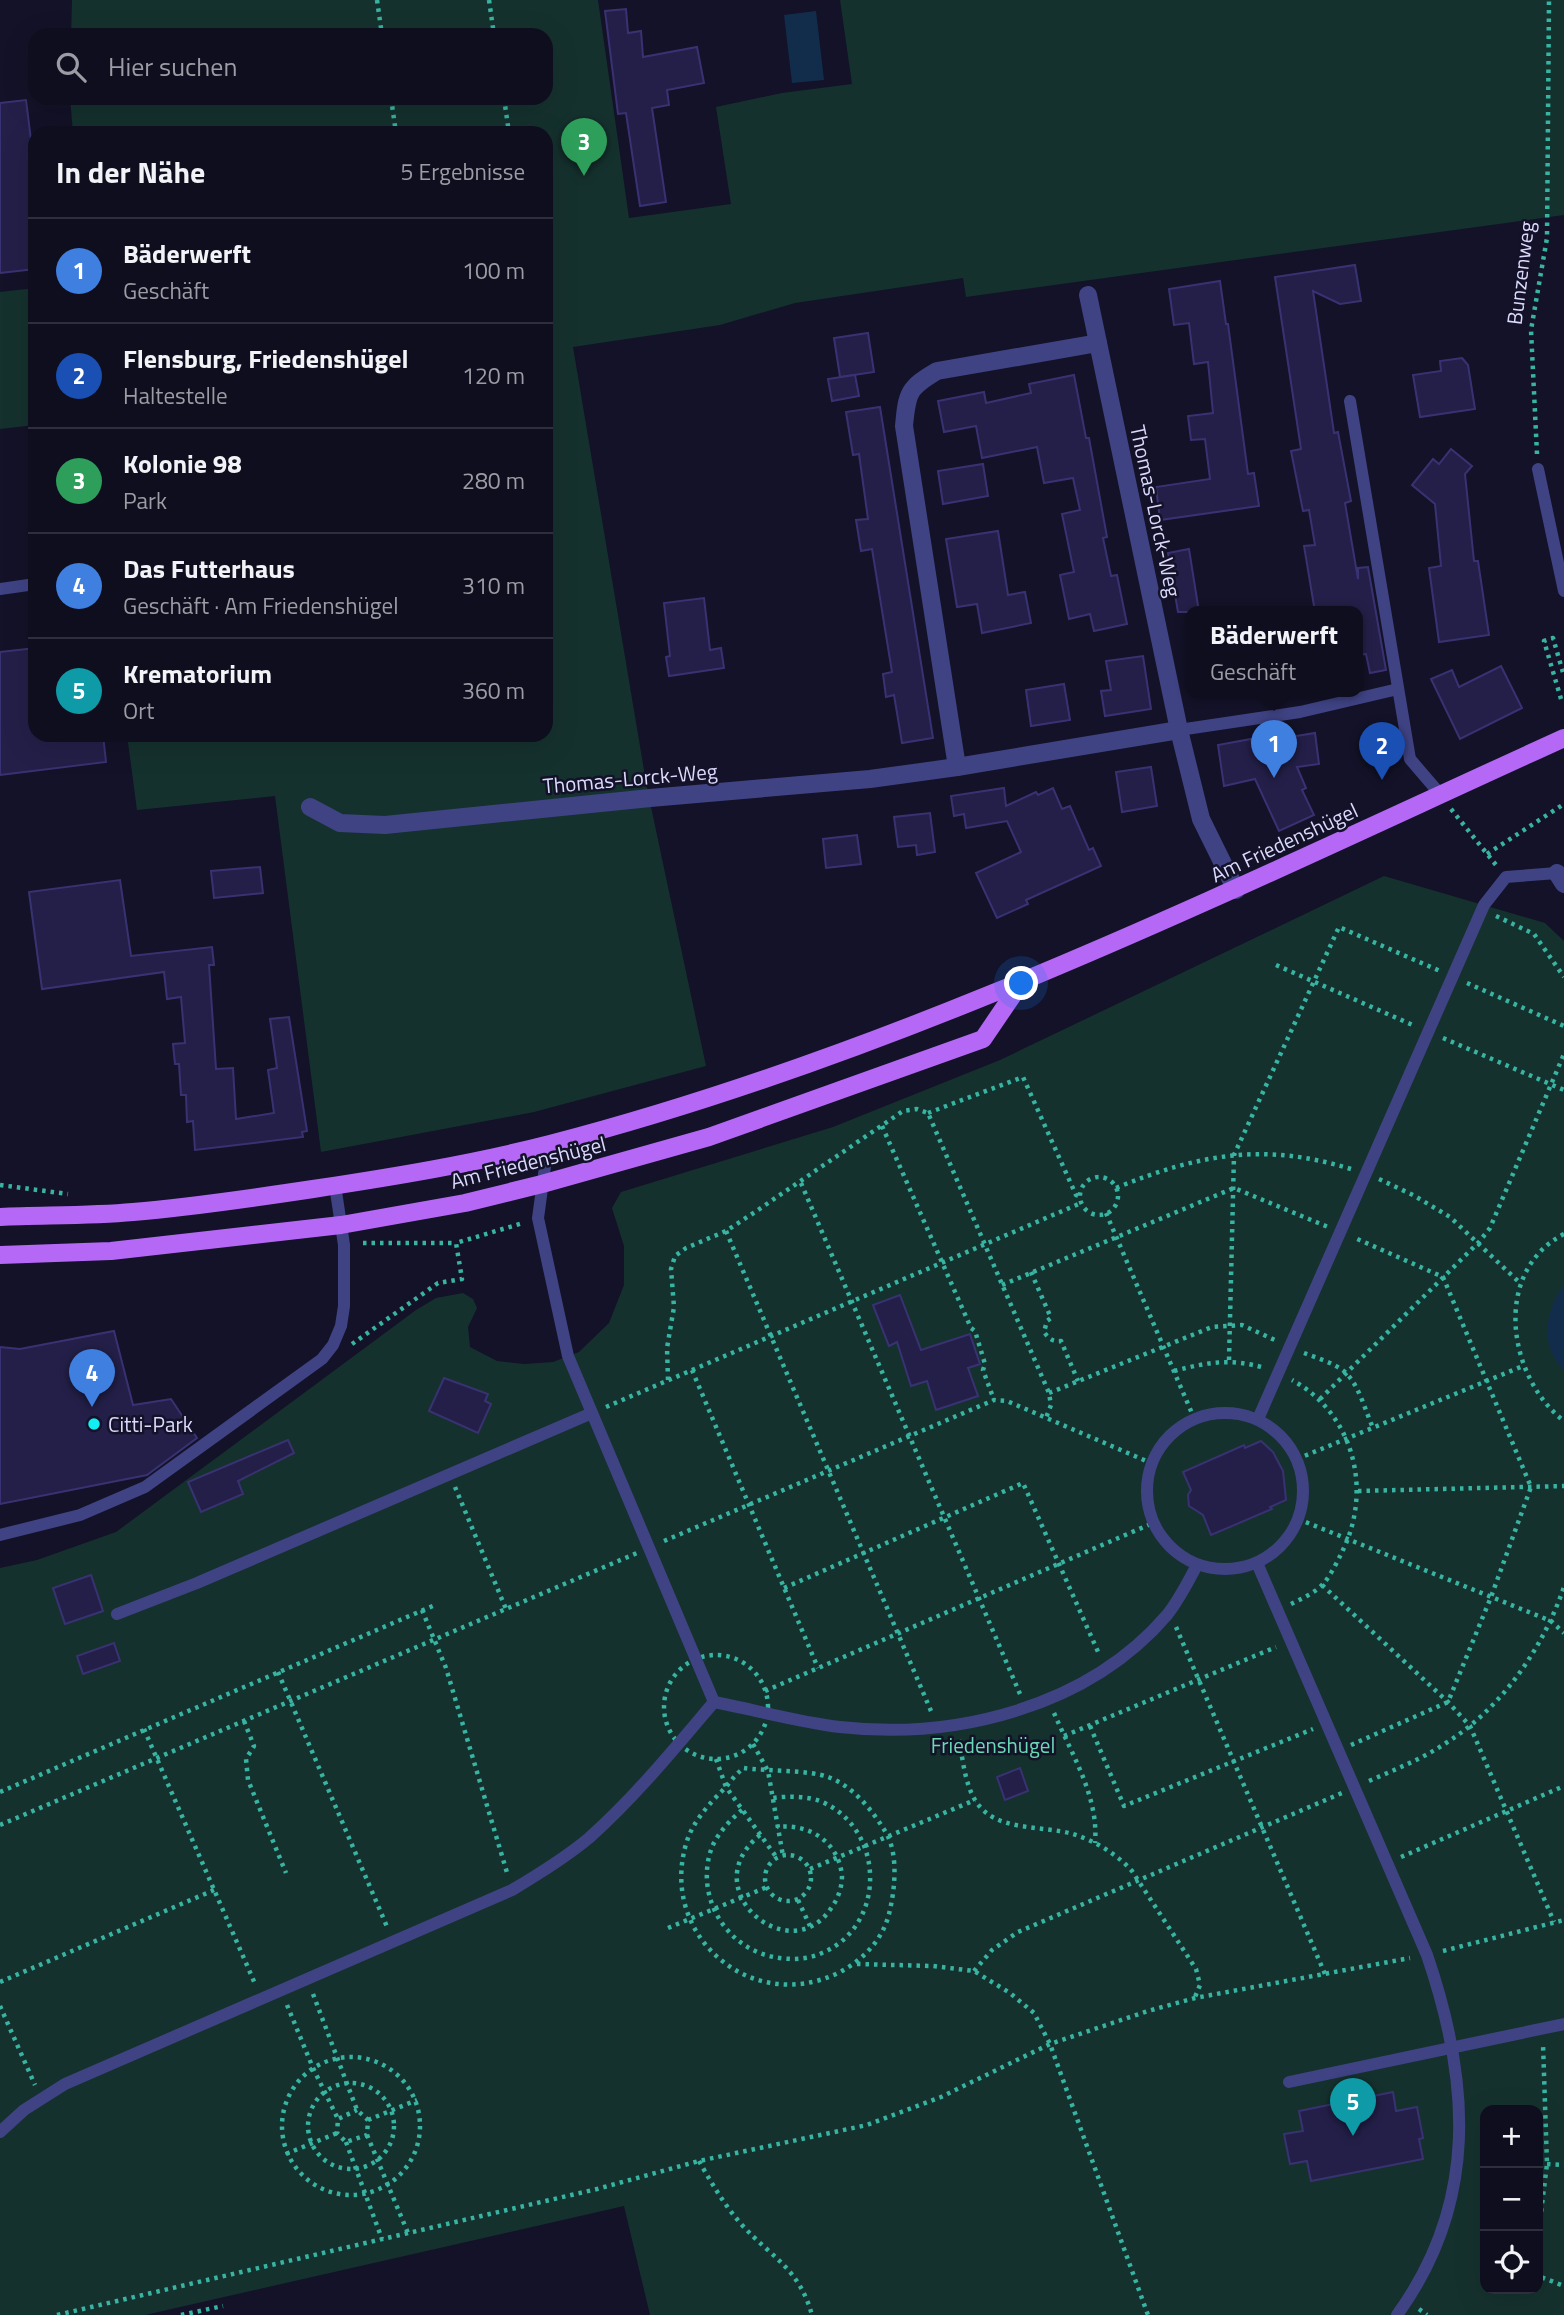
<!DOCTYPE html>
<html lang="de">
<meta charset="utf-8">
<style>
body{margin:0;font-family:"Titillium Web",sans-serif;background:#171727;color:#f1f3f6}
.controls{position:absolute;right:21px;bottom:21px;display:grid;overflow:hidden;border-radius:14px;box-shadow:0 7px 28px #0002}
.controls button{width:63px;height:63px;display:grid;place-items:center;padding:0;border:0;border-bottom:2px solid #2e2e3c;background:#0e0e1e;color:#f1f3f6;font:35px sans-serif}
.you{position:absolute;left:1022px;top:984px;width:24px;height:24px;margin:-18px;border:5px solid #fff;border-radius:50%;background:#1a73e8;box-shadow:0 0 0 10px #1a73e833}
.badge{display:grid;place-items:center;width:46px;height:46px;border-radius:50%;background:#d93025;color:#fff;font-size:23px;font-weight:700}
.pin{position:absolute;translate:-50% -58px;filter:drop-shadow(0 2px 4px #0008)}
.pin::after{content:'';position:absolute;top:37px;width:24px;height:21px;background:inherit;clip-path:polygon(0 0,100% 0,50% 100%)}
.popup{position:absolute;left:1185px;top:606px;width:178px;height:91px;box-sizing:border-box;display:grid;place-content:center;border-radius:14px;background:#0e0e1e;filter:drop-shadow(0 2px 5px #0005);font-size:23px;white-space:nowrap;color:#9b9ca4}
.popup b{font-size:26px;color:#f1f3f6}
.popup::after{content:'';position:absolute;left:50%;top:100%;margin-left:-14px;border:14px solid transparent;border-top-color:#0e0e1e}
.list{margin:0;padding:0;list-style:none}
h2{display:flex;justify-content:space-between;align-items:center;height:91px;margin:0;padding:0 28px;font-size:30px}
h2 small{font-size:23px;font-weight:400;color:#9b9ca4}
.list li{display:grid;grid-template-columns:46px 1fr auto;gap:21px;align-items:center;box-sizing:border-box;height:105px;padding:0 28px;border-top:2px solid #2e2e3c}
.list b{display:block;font-size:26px;white-space:nowrap}
.list p{margin:0;font-size:23px;white-space:nowrap;color:#9b9ca4}
.list em{font-size:23px;font-style:normal;color:#9b9ca4}
.icon{flex:none;width:38px;height:38px;fill:none;stroke:currentColor;stroke-width:2;stroke-linecap:round;stroke-linejoin:round}
.map{position:relative;flex:none;width:1564px;height:2315px;overflow:hidden}
.search{position:absolute;background:#0e0e1e;box-shadow:0 7px 28px #0002;left:28px;top:28px;width:525px;height:77px;display:flex;align-items:center;gap:18px;box-sizing:border-box;padding:0 24px;border-radius:21px;color:#9b9ca4;font-size:26px}
.panel{position:absolute;background:#0e0e1e;box-shadow:0 7px 28px #0002;left:28px;top:126px;width:525px;height:616px;border-radius:21px}
.map>svg:first-child{display:block}
.green{fill:#15312e;fill-rule:evenodd}
.water{fill:#122d4c}
.building{fill:#231f48;stroke:#393272;stroke-width:2}
.lines{fill:none;stroke-linecap:round;stroke-linejoin:round}
.path{stroke:#37b4a2;stroke-width:4.5;stroke-dasharray:3.5 5;stroke-linecap:butt}
.service{stroke:#3f4384;stroke-width:12}
.minor{stroke:#3f4384;stroke-width:18}
.primary{stroke:#b568f6;stroke-width:18}
.poi-dot{fill:#12eef1;stroke:#131228;stroke-width:2.5}
.labels{text-anchor:middle;dominant-baseline:central;stroke-width:5;stroke-linejoin:round;paint-order:stroke}
.street-label{font-size:21px;fill:#dbdafd;stroke:#131228}
.poi-label{font-size:21px;fill:#dbdafd;stroke:#131228;text-anchor:start}
.park-label{font-size:21px;fill:#69dab4;stroke:#131228}
</style>
<div class="map">
<svg width="1564" height="2315" viewBox="0 0 1564 2315">
<rect width="100%" height="100%" fill="#131228"/>
<g class="green">
<polygon points="72,0 598,0 629,218 731,204 716,107 782,93 852,84 840,0 1564,0 1564,215 966,297 963,278 795,303 720,325 573,347 647,788 706,1066 534,1112 321,1152 275,796 137,810 127,735 546,735 546,133 73,133 70,98 546,98 546,35 71,35"/>
<polygon points="35,288 35,425 0,429 0,292"/>
<path d="M1384,876L1545,923L1564,941V2315H650L624,2206L145,2315H0V1568L37,1560L116,1532L416,1310L436,1298L463,1293L473,1299L477,1308L468,1327L470,1347L497,1361L524,1364L553,1362L579,1352L609,1323L624,1285V1246L612,1208L621,1192L833,1127L1000,1060ZM1485,2110H1538V2289H1485Z"/>
</g>
<g class="water">
<polygon points="816,11 824,80 792,83 784,15"/>
<path d="M1564,1285V1371C1540,1345 1544,1312 1564,1285Z"/>
</g>
<g class="building">
<polygon points="626,9 628,33 641,31 643,57 697,47 704,83 667,90 669,105 652,108 666,202 640,206 626,113 618,114 605,11"/>
<polygon points="26,100 35,172 35,269 0,273 0,103"/>
<polygon points="1355,265 1361,301 1340,304 1313,291 1334,433 1338,432 1351,501 1345,503 1358,579 1358,568 1368,567 1386,670 1370,673 1366,654 1358,655 1358,612 1315,612 1304,546 1315,545 1309,510 1303,511 1291,451 1301,449 1275,277"/>
<polygon points="1220,281 1226,324 1228,324 1248,474 1254,473 1259,506 1160,520 1156,487 1210,479 1205,439 1191,440 1188,416 1213,413 1208,362 1194,364 1189,323 1174,325 1169,289"/>
<polygon points="868,333 874,372 840,377 834,338"/>
<polygon points="1462,358 1468,365 1475,409 1420,417 1413,375 1441,371 1440,361"/>
<polygon points="855,375 859,396 832,401 828,379"/>
<polygon points="1074,375 1086,438 1089,438 1107,537 1103,538 1111,576 1117,575 1127,624 1094,631 1090,614 1069,619 1060,575 1074,572 1062,514 1080,510 1073,478 1044,483 1037,447 982,458 976,426 944,432 938,401 984,392 986,403 1031,393 1029,384"/>
<polygon points="880,407 933,738 902,743 894,695 886,697 883,674 892,672 872,549 861,551 856,520 868,519 859,454 853,455 846,412"/>
<polygon points="1451,449 1472,466 1465,474 1469,513 1474,561 1478,561 1489,635 1439,642 1429,568 1441,566 1435,504 1412,485 1433,459 1439,464"/>
<polygon points="983,464 988,496 943,504 938,471"/>
<polygon points="998,531 1008,595 1025,592 1031,623 982,633 977,604 957,607 946,539"/>
<polygon points="1189,549 1199,612 1178,612 1168,553"/>
<polygon points="704,598 710,650 721,648 724,668 669,676 666,657 670,656 664,603"/>
<polygon points="35,648 35,735 103,735 106,762 0,775 0,652"/>
<polygon points="1143,656 1151,709 1105,716 1101,691 1111,690 1106,661"/>
<polygon points="1501,666 1522,708 1460,739 1431,679 1452,670 1459,687"/>
<polygon points="1064,684 1070,720 1031,726 1026,690"/>
<polygon points="1315,733 1319,764 1297,767 1306,788 1302,790 1314,815 1279,831 1255,779 1224,786 1218,745 1251,739 1252,743"/>
<polygon points="1151,767 1157,806 1122,812 1116,772"/>
<polygon points="1004,788 1006,806 1036,792 1038,795 1053,788 1062,809 1070,806 1089,850 1093,848 1101,866 1026,900 1028,904 997,918 976,873 1021,852 1007,821 966,828 964,814 954,816 951,796"/>
<polygon points="930,813 935,852 917,855 916,845 898,847 894,817"/>
<polygon points="857,835 861,864 826,868 823,839"/>
<polygon points="260,867 263,893 214,898 211,871"/>
<polygon points="120,880 131,956 212,947 214,965 209,965 216,1069 233,1068 236,1119 274,1113 268,1070 277,1068 270,1019 289,1017 307,1131 302,1132 303,1137 195,1150 193,1121 187,1122 186,1095 181,1095 179,1064 175,1064 173,1044 185,1043 181,997 167,999 164,972 42,989 29,892"/>
<polygon points="900,1295 921,1350 970,1334 980,1364 968,1368 978,1396 936,1410 927,1381 911,1386 897,1342 889,1346 873,1305"/>
<polygon points="114,1331 133,1405 171,1399 197,1438 147,1475 0,1504 0,1347 20,1349"/>
<polygon points="444,1378 488,1394 485,1401 491,1404 478,1433 429,1411"/>
<polygon points="288,1440 294,1453 238,1481 243,1494 201,1512 188,1482"/>
<polygon points="1261,1441 1273,1452 1283,1471 1286,1500 1270,1507 1272,1509 1211,1535 1203,1515 1189,1506 1188,1495 1191,1490 1183,1472 1244,1445 1245,1448"/>
<polygon points="91,1575 103,1611 65,1624 53,1588"/>
<polygon points="114,1643 120,1661 83,1674 77,1656"/>
<polygon points="1020,1768 1028,1791 1005,1800 997,1777"/>
<polygon points="1393,2092 1396,2111 1417,2107 1423,2138 1419,2139 1423,2159 1311,2181 1307,2161 1290,2164 1284,2134 1303,2131 1299,2111"/>
</g>
<g class="lines">
<g class="path">
<polyline points="377,0 382,35"/>
<polyline points="489,0 494,35"/>
<polyline points="391,98 396,133"/>
<polyline points="504,98 509,133"/>
<polyline points="1537,454 1531,330 1547,238 1549,0"/>
<polyline points="1561,699 1544,641 1553,638 1564,676"/>
<polyline points="1451,809 1496,865"/>
<polyline points="1487,854 1564,804"/>
<polyline points="1496,916 1534,934 1564,977"/>
<polyline points="1276,965 1415,1026"/>
<polyline points="1467,983 1564,1026"/>
<polyline points="1443,1038 1564,1090"/>
<polyline points="928,1113 1023,1077 1076,1195 1080,1196"/>
<polyline points="882,1126 971,1328 975,1331 985,1364 983,1370 994,1400"/>
<circle cx="1099" cy="1196" r="19"/>
<polyline points="1379,1179 1413,1195 1450,1217 1520,1283"/>
<polyline points="801,1183 1020,1694"/>
<polyline points="0,1185 68,1194"/>
<path d="M1116,1188C1199,1154 1264,1142 1351,1169"/>
<polyline points="1106,1213 1194,1418"/>
<polyline points="726,1231 931,1711"/>
<path d="M1564,1234C1492,1271 1507,1377 1564,1421"/>
<polyline points="363,1243 456,1243"/>
<path d="M1031,1272L1051,1318L1047,1321L1044,1332C1049,1339 1053,1342 1061,1341L1078,1381"/>
<polyline points="1002,1285 1234,1188 1328,1227"/>
<polyline points="352,1344 438,1283 462,1279 456,1243 523,1223"/>
<path d="M1304,1353C1317,1358 1334,1363 1345,1372C1359,1385 1365,1410 1373,1428"/>
<polyline points="1229,1360 1234,1155 1339,927 1440,971"/>
<polyline points="692,1370 818,1668"/>
<path d="M1174,1371C1208,1362 1230,1358 1265,1368"/>
<polyline points="668,1380 667,1348 674,1307 671,1269 675,1256 686,1248 726,1231 755,1212 903,1111 917,1109 928,1113 1049,1393 1051,1405 1046,1418"/>
<polyline points="1049,1393 1212,1327 1242,1325 1277,1341"/>
<polyline points="1320,1399 1479,1242 1490,1228 1564,1054"/>
<polyline points="606,1407 1081,1203"/>
<polyline points="1297,1459 1523,1366"/>
<polyline points="455,1487 506,1609"/>
<polyline points="1358,1491 1564,1486"/>
<polyline points="1298,1519 1551,1621 1564,1633"/>
<polyline points="664,1541 994,1400 1007,1401 1151,1463"/>
<polyline points="1322,1585 1448,1702 1470,1726 1554,1922"/>
<polyline points="784,1588 1023,1483 1099,1654"/>
<path d="M1291,1604C1301,1599 1315,1593 1323,1584C1331,1575 1337,1562 1342,1552C1373,1490 1354,1414 1292,1380"/>
<polyline points="422,1610 446,1668 508,1876"/>
<polyline points="1176,1627 1325,1974"/>
<circle cx="716" cy="1707" r="52"/>
<polyline points="278,1672 388,1929"/>
<polyline points="765,1691 1153,1523"/>
<path d="M1054,1713C1072,1755 1099,1797 1095,1843"/>
<polyline points="244,1721 254,1746 246,1759 248,1780 286,1873"/>
<polyline points="1090,1726 1124,1806 1313,1729"/>
<polyline points="144,1729 256,1986"/>
<polyline points="1064,1736 1276,1647"/>
<path d="M959,1740C963,1760 965,1786 977,1803C997,1832 1042,1825 1073,1834C1095,1841 1117,1854 1132,1871L1196,1969L1200,1985L1195,1997"/>
<polyline points="753,1744 768,1771 783,1856"/>
<polyline points="1351,1745 1448,1702 1491,1597 1531,1487 1443,1277 1355,1238"/>
<polyline points="716,1759 726,1787 777,1858"/>
<path d="M744,1768C766,1771 809,1770 828,1777C853,1786 872,1810 885,1831C899,1853 895,1890 889,1914C882,1941 862,1961 838,1973C749,2016 655,1932 688,1838C694,1821 710,1803 722,1791C730,1783 734,1775 744,1768Z"/>
<path d="M1369,1781C1396,1769 1422,1759 1446,1743C1502,1708 1543,1648 1564,1587"/>
<polyline points="0,1792 435,1605"/>
<path d="M742,1810C731,1819 718,1833 712,1847C694,1895 725,1948 774,1957C789,1960 807,1960 822,1953C887,1926 886,1828 820,1801C806,1796 787,1796 773,1798"/>
<polyline points="0,1825 637,1553"/>
<path d="M760,1835C693,1889 788,1968 829,1911C837,1901 842,1889 842,1876C839,1842 809,1823 777,1827"/>
<circle cx="788" cy="1878" r="23"/>
<polyline points="1401,1857 1564,1786"/>
<polyline points="810,1869 975,1800"/>
<polyline points="798,1900 810,1926"/>
<polyline points="668,1928 767,1887"/>
<polyline points="1443,1951 1564,1920"/>
<polyline points="857,1964 933,1966 974,1971 1010,1993 1034,2013 1050,2044 1148,2315"/>
<polyline points="974,1971 992,1950 1018,1932 1342,1793"/>
<polyline points="0,1982 214,1890"/>
<polyline points="313,1994 357,2110 368,2120 367,2135 346,2142 337,2133 338,2119 357,2110"/>
<polyline points="287,2005 313,2068 338,2119"/>
<polyline points="0,2006 35,2085"/>
<circle cx="351" cy="2126" r="69"/>
<circle cx="351" cy="2126" r="43"/>
<polyline points="368,2120 417,2100"/>
<polyline points="367,2135 408,2233"/>
<polyline points="346,2142 382,2239"/>
<polyline points="286,2154 337,2133"/>
<path d="M699,2161C712,2184 725,2206 742,2225C772,2258 799,2268 812,2315"/>
<polyline points="1547,2164 1564,2165"/>
<polyline points="1538,2237 1547,2164 1543,2044"/>
<polyline points="1538,2270 1541,2277 1564,2286"/>
<polyline points="1419,2309 1427,2315"/>
<polyline points="57,2315 597,2189 699,2161 867,2125 941,2097 1050,2044 1148,2011 1195,1998 1410,1958"/>
<polyline points="181,2315 223,2306"/>
</g>
<g class="service">
<polyline points="1350,401 1410,759 1440,794"/>
<polyline points="1538,469 1564,591"/>
<polyline points="0,589 35,584"/>
<polyline points="1179,730 1300,712 1398,689"/>
<circle cx="1225" cy="1491" r="78"/>
<polyline points="1258,1419 1484,905 1506,877 1557,873"/>
<polyline points="0,1535 80,1515 145,1487 322,1359 333,1345 341,1326 344,1306 344,1245 335,1185"/>
<path d="M1257,1563L1427,1955C1470,2081 1479,2202 1397,2315"/>
<polyline points="117,1614 197,1583 592,1413"/>
<path d="M714,1702C756,1710 798,1722 840,1727C956,1740 1088,1707 1167,1615C1179,1600 1188,1582 1197,1565"/>
<polyline points="1289,2082 1564,2024"/>
<path d="M0,2132L24,2110L65,2084L512,1890C539,1874 565,1858 589,1838C635,1797 675,1748 714,1702L568,1356L538,1218L548,1145"/>
</g>
<g class="minor">
<polyline points="1088,295 1179,730 1201,819 1236,890"/>
<path d="M957,767L904,426C907,393 908,388 937,371L1098,343"/>
<polyline points="310,807 340,823 385,825 650,798 870,779 957,767 1179,730"/>
<polyline points="1557,873 1564,884"/>
</g>
<g class="primary">
<path d="M0,1217C44,1215 89,1216 133,1212C193,1207 253,1198 313,1189C392,1177 472,1164 550,1144C904,1052 1232,889 1564,738"/>
<polyline points="0,1255 111,1251 341,1225 465,1203 542,1184 709,1137 983,1039 1021,983"/>
</g>
</g>
<circle class="poi-dot" cx="94" cy="1424" r="7"/>
<g class="labels">
<g class="street-label">
<text transform="translate(1520 273) rotate(-83)">Bunzenweg</text>
<text transform="translate(1156 511) rotate(78)">Thomas-Lorck-Weg</text>
<text transform="translate(630 778) rotate(-5)">Thomas-Lorck-Weg</text>
<text transform="translate(1284 842) rotate(-25)">Am Friedenshügel</text>
<text transform="translate(528 1162) rotate(-14)">Am Friedenshügel</text>
</g>
<g class="poi-label">
<text x="108" y="1424">Citti-Park</text>
</g>
<g class="park-label">
<text x="993" y="1745">Friedenshügel</text>
</g>
</g>
</svg>
<div class="controls">
<button>+</button>
<button>−</button>
<button><svg class="icon" aria-label="locate" viewBox="0 0 24 24"><circle cx="12" cy="12" r="6"/><path d="M12 2v4M12 18v4M2 12h4M18 12h4"/></svg></button>
</div>
<div class="you"></div>
<div class="pin badge" style="left:1274px;top:778px;background:#3f7fe0">1</div>
<div class="popup"><b>Bäderwerft</b>Geschäft</div>
<div class="pin badge" style="left:1382px;top:780px;background:#1a4fb4">2</div>
<div class="pin badge" style="left:584px;top:176px;background:#2e9e5b">3</div>
<div class="pin badge" style="left:92px;top:1407px;background:#3f7fe0">4</div>
<div class="pin badge" style="left:1353px;top:2136px;background:#0f9aa8">5</div>
<div class="search"><svg class="icon" aria-label="search" viewBox="0 0 24 24"><circle cx="10" cy="10" r="6"/><path d="M15 15l6 6"/></svg>Hier suchen</div>
<section class="panel">
<h2>In der Nähe<small>5 Ergebnisse</small></h2>
<ul class="list">
<li><span class="badge" style="background:#3f7fe0">1</span><div><b>Bäderwerft</b><p>Geschäft</p></div><em>100 m</em></li>
<li><span class="badge" style="background:#1a4fb4">2</span><div><b>Flensburg, Friedenshügel</b><p>Haltestelle</p></div><em>120 m</em></li>
<li><span class="badge" style="background:#2e9e5b">3</span><div><b>Kolonie 98</b><p>Park</p></div><em>280 m</em></li>
<li><span class="badge" style="background:#3f7fe0">4</span><div><b>Das Futterhaus</b><p>Geschäft · Am Friedenshügel</p></div><em>310 m</em></li>
<li><span class="badge" style="background:#0f9aa8">5</span><div><b>Krematorium</b><p>Ort</p></div><em>360 m</em></li>
</ul>
</section>
</div>
